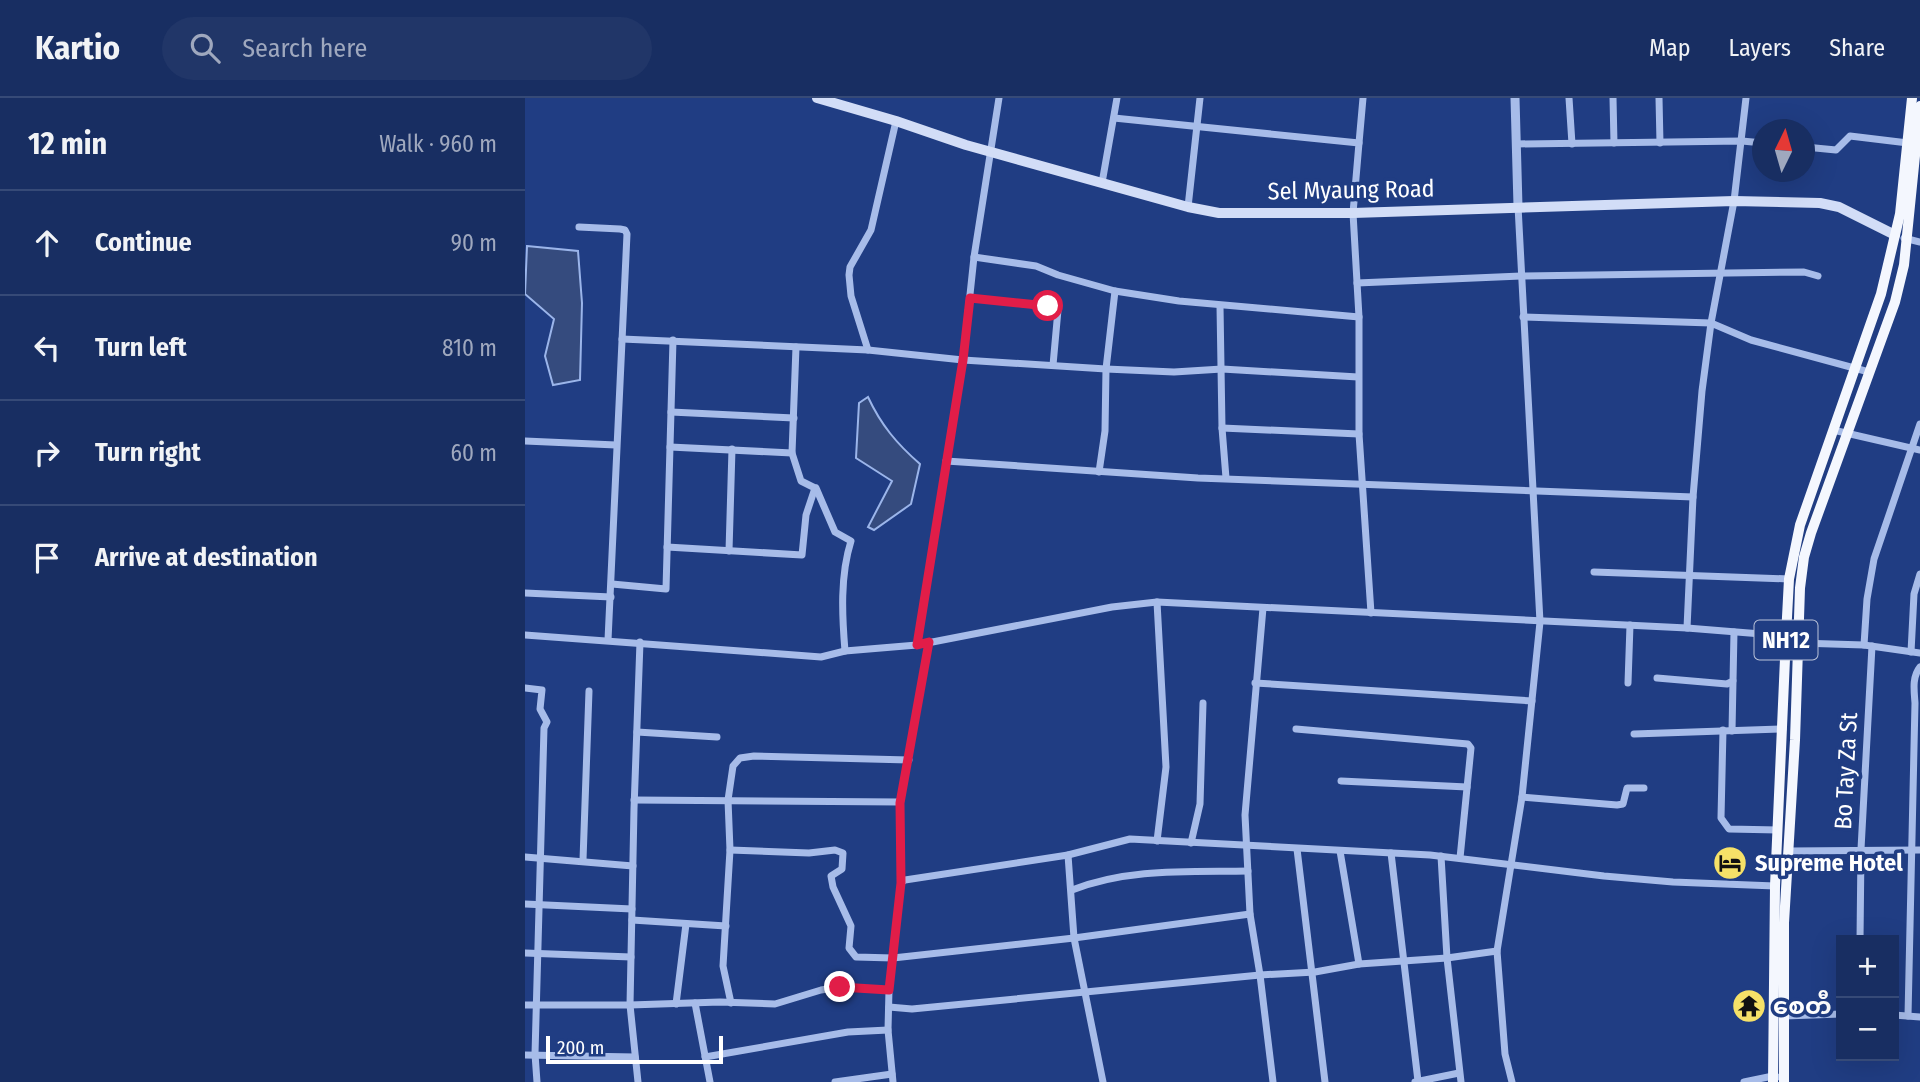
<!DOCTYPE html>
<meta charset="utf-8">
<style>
body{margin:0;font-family:"Fira Sans Condensed","Noto Sans Myanmar",sans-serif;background:#213668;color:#f1f3f6}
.controls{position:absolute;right:21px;bottom:21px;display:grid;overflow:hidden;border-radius:0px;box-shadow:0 7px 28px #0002}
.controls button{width:63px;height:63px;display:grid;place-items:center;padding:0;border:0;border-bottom:2px solid #364a77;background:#182e62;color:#f1f3f6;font:35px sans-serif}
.compass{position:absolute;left:1227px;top:21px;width:63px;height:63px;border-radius:50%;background:#182e62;box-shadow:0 7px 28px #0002;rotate:5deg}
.scale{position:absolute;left:21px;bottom:18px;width:177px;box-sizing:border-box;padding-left:7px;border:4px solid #fff;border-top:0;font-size:19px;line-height:24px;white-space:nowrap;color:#fff;-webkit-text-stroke:5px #203d83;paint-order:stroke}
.stop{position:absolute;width:21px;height:21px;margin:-16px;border:5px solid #e11d48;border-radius:50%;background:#fff}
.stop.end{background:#e11d48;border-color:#fff;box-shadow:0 2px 7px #0008}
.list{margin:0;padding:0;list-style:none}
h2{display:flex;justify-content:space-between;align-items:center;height:91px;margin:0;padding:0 28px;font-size:30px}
h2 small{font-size:23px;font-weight:400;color:#9fa8be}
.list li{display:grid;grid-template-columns:46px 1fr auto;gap:21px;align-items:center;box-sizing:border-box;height:105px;padding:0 28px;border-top:2px solid #364a77}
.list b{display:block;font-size:26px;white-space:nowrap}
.list em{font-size:23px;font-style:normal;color:#9fa8be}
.icon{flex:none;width:38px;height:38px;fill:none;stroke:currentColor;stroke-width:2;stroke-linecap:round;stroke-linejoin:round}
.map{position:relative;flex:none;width:1395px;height:984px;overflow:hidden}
header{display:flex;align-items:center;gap:42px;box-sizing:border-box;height:98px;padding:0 35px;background:#182e62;border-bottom:2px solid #364a77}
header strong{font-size:33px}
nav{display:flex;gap:38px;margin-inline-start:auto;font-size:24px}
.search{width:490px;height:63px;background:#213668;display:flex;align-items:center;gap:18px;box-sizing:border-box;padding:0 24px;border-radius:38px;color:#9fa8be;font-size:26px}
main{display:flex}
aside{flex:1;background:#182e62}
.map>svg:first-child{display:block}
.water{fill:#354b7e;stroke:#9bb5ea;stroke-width:2}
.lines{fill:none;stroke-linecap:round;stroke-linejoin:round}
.minor{stroke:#a7bce9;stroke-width:7}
.tertiary{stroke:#a7bce9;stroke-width:9}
.secondary{stroke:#d2ddf7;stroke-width:10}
.trunk{stroke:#f4f7fe;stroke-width:10}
.route{stroke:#e11d48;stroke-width:9}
.labels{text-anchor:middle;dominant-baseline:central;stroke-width:7;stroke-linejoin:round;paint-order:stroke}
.shield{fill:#203d83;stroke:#bcc5da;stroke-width:2}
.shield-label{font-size:23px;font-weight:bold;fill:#fff}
.street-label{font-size:24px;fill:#fff;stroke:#203d83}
.poi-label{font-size:24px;font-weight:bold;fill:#fff;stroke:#203d83;text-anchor:start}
</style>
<header>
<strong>Kartio</strong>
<div class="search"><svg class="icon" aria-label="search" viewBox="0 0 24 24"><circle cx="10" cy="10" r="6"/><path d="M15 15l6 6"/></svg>Search here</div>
<nav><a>Map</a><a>Layers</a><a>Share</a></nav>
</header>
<main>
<aside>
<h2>12 min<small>Walk · 960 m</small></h2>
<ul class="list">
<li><svg class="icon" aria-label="ahead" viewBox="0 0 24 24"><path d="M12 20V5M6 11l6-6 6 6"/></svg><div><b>Continue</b></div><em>90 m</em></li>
<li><svg class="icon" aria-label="left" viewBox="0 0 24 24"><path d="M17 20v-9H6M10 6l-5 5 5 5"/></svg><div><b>Turn left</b></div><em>810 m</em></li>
<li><svg class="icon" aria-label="right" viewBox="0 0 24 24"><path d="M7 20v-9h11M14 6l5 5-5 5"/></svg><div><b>Turn right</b></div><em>60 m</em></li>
<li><svg class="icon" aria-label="arrive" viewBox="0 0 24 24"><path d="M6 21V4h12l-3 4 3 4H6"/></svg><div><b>Arrive at destination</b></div></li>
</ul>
</aside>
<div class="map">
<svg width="1395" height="984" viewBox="0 0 1395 984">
<rect width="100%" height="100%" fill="#203d83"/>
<g class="water">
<polygon points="2,148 53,153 57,205 55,282 28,287 20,258 29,221 0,196"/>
<path d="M343,299C356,327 372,346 395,366L386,406L349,432L343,429L367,383L331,360L334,305Z"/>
</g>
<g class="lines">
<g class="minor">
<polyline points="1044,0 1047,46"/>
<polyline points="1088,0 1089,45"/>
<polyline points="1134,0 1135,45"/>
<polyline points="589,20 834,45 828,115 834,219 834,336 846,515"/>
<polyline points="834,45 838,0"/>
<polyline points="991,46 1217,43 1238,45"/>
<polyline points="1280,49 1311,52 1325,38 1383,45"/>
<polyline points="577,85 592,0"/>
<polyline points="663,109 675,0"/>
<polyline points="54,129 95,131 100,132 102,136 83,542"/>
<polyline points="1379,140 1395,144"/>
<polyline points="449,159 511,168 533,177 590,193 654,203 834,219"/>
<polyline points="832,185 996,178 1279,174 1293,178"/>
<polyline points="445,200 530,209 533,212 528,267"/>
<polyline points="695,208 697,330 701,380"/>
<polyline points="998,219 1186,225 1226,242 1344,274"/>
<polyline points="97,241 343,252 438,262 581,271 649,274 697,271 833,279"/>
<polyline points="343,252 326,198 324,177 325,169 346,132 371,23"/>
<polyline points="146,314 269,320"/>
<polyline points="697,330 834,336"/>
<polyline points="1308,332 1395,352"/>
<polyline points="0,343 91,347"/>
<polyline points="145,349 267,355"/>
<polyline points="421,363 673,380 1168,399"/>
<polyline points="574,374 580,333 581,271 590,193"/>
<path d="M291,390L310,434L326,443C315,478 317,517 320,553"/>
<polyline points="142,449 277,457 281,417 290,390 276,383 267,355 271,249"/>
<polyline points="204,453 207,351"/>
<polyline points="1069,474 1264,481"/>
<polyline points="87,486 141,491 148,242"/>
<polyline points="0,495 86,499"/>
<polyline points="632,504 641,669 632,743"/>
<polyline points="738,510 720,717 725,816 735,877 748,984"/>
<polyline points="1162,530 1168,399 1177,293 1186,225 1209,103 1221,0"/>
<polyline points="0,537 296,559 320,553 392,547 587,509 632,504 1162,530 1261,538 1274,545 1339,547 1395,555"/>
<polyline points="392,547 438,262 449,159 474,0"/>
<polyline points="1339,547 1342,501 1349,461 1395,326"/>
<polyline points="1386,554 1389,496 1395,476"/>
<polyline points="1132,580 1202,586 1208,583 1209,534"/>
<polyline points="730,585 1007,603"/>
<polyline points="1103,585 1105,527"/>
<polyline points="0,590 17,592 15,611 22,624 19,630 10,956 12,984"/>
<polyline points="771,631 943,646 946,650 935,760"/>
<polyline points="1198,632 1196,720 1204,731 1253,732"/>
<polyline points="1207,633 1208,583"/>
<polyline points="112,634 192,639"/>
<polyline points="1109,636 1258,631"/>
<polyline points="816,683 942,689"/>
<polyline points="997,699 1092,707 1098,706 1102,690 1119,690"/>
<polyline points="109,702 375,704"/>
<polyline points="666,745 675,706 678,605"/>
<polyline points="772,751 800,984"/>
<polyline points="205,752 284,755 310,752 318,755 317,771 306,778 308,789 326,828 324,850 331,859 368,860 549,840 725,816"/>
<polyline points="815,753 834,866"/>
<polyline points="1264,753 1395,752"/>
<polyline points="866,755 893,983"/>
<polyline points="543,757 549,840 578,984"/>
<polyline points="916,758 922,860 936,984"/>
<polyline points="0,759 108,768"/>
<polyline points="58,762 64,593"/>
<polyline points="376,785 380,782 543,757 605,741 905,757 1079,778 1148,784 1250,788"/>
<path d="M547,792C603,770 663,774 723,773"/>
<polyline points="0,806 107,811"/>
<polyline points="107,822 201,828"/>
<polyline points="1335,842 1336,751 1347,548"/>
<polyline points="0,855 106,859"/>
<polyline points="170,905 185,984"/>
<polyline points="206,905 198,868 205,752 203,702 208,668 215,660 229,658 384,662"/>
<polyline points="151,906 161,826"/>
<polyline points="0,907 105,907 195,904 250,906 296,892 315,889 364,892"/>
<polyline points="364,909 387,911 735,877 790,874 834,866 922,860 972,853"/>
<polyline points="1369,917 1395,919"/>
<polyline points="1259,918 1316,916"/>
<path d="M1383,918L1390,605C1389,592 1387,579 1395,569"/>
<polyline points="0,957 110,959"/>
<polyline points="180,959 323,934 363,932"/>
<polyline points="113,984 105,907 109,711 115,544"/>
<polyline points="310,984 367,976"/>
<polyline points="368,984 363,932 364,892 376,785 375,704 404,544"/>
<polyline points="890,984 934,975"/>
<polyline points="987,984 980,956 972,853 997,699 1015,524 993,108"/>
<polyline points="1219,984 1248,978 1252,979"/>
</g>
<polyline class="tertiary" points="990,0 993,108"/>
<polyline class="secondary" points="292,0 371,23 441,47 663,109 694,115 828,115 1209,103 1295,105 1314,109 1370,137"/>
<g class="trunk">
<polyline points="1248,984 1250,788 1261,538 1264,481 1275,427 1356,196 1375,116 1387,0"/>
<polyline points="1259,984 1259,825 1270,642 1275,490 1279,459 1286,435 1370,204 1379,167 1395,8"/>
</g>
</g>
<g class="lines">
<polyline class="route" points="315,889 364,892 376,785 375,705 404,544 392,547 438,262 445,200 523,208"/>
</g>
<defs>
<g id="hotel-disc" transform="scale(1.75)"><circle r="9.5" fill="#f6e168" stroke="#203d83"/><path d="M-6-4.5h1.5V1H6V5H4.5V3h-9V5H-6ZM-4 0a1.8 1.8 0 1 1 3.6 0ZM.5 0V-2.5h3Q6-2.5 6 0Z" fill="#111"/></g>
<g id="temple-disc" transform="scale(1.75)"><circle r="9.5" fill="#f6e168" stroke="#203d83"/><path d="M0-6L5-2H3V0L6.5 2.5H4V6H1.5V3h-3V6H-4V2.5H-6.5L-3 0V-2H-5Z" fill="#111"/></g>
</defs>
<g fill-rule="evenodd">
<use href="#hotel-disc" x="1205" y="765"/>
<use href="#temple-disc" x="1224" y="908"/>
</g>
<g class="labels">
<rect class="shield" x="1229.5" y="522.5" width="63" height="39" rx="5"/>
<g class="shield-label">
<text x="1261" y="542">NH12</text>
</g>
<g class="street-label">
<text transform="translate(826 92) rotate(-1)">Sel Myaung Road</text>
<text transform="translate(1321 673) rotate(-87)">Bo Tay Za St</text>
</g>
<g class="poi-label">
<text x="1230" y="765">Supreme Hotel</text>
<text x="1248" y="908">စေတီ</text>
</g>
</g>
</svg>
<div class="controls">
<button>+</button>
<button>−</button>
</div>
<svg class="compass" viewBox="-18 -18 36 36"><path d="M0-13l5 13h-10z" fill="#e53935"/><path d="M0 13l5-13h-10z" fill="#9fa8be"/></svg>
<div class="scale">200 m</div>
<div class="stop" style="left:523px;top:208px"></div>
<div class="stop end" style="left:315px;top:889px"></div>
</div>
</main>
